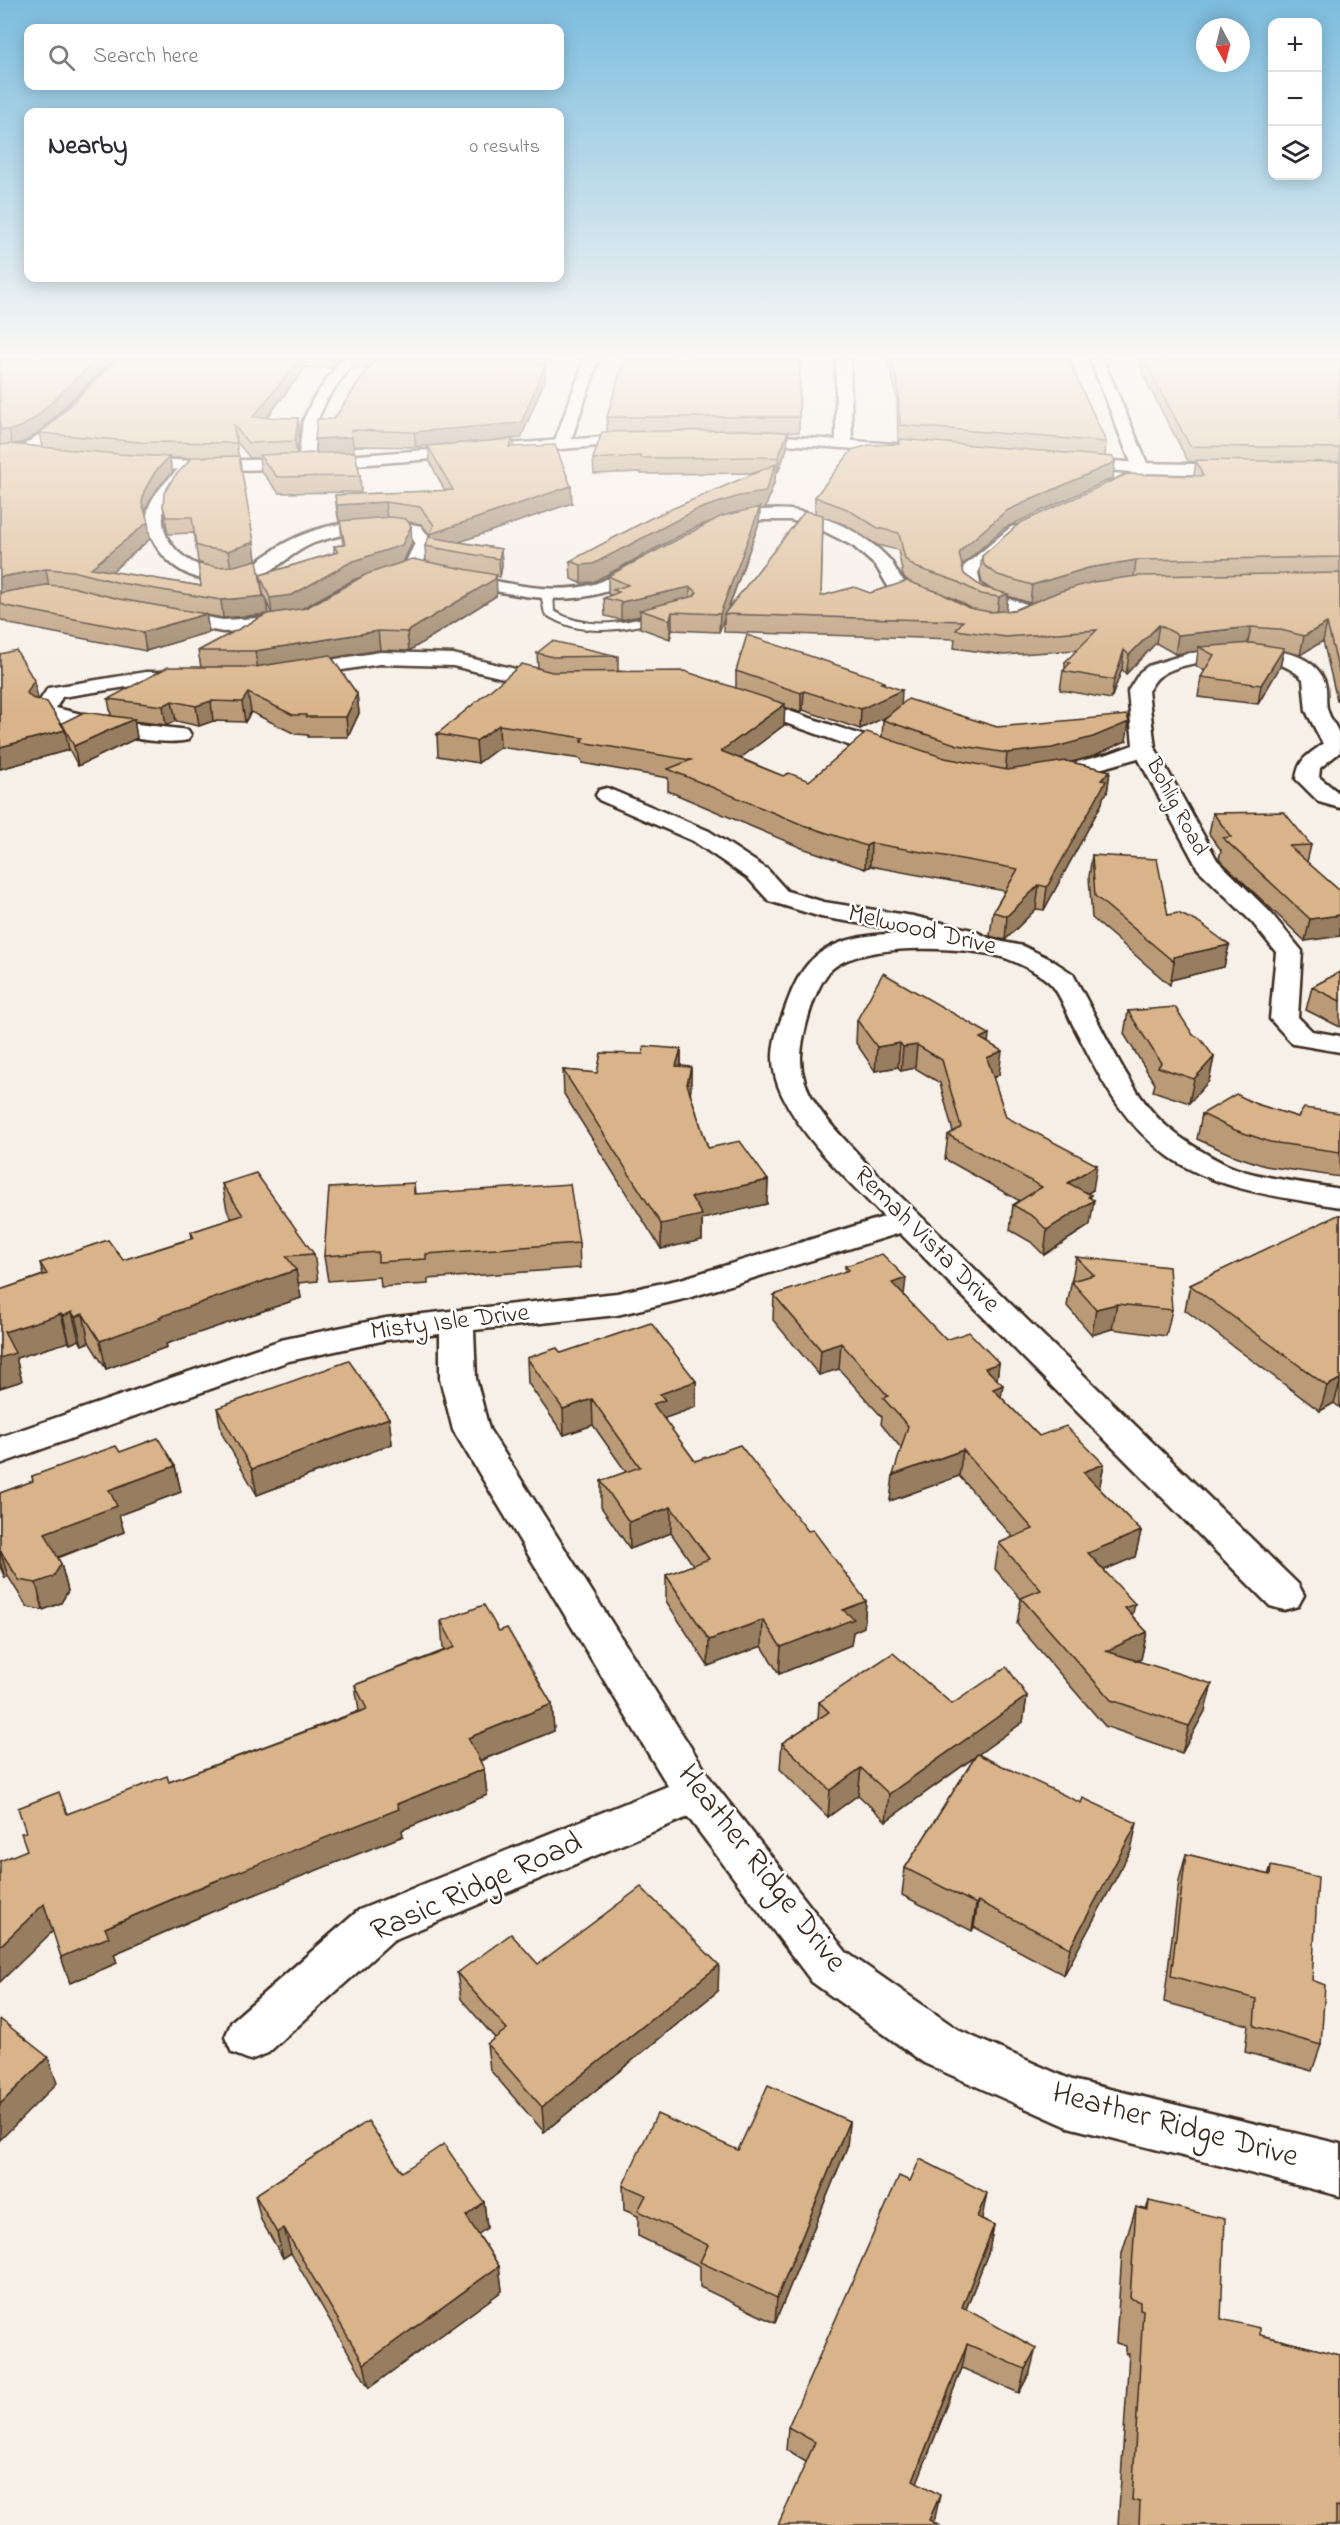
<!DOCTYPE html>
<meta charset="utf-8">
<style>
body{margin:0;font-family:"Indie Flower",sans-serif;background:#f7f7f7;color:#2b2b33}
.controls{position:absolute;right:18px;top:18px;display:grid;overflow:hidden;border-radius:12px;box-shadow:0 3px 15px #0003}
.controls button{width:54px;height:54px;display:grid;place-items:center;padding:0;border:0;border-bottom:2px solid #e1e1e2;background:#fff;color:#2b2b33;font:30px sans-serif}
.compass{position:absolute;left:1196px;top:18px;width:54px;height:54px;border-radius:50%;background:#fff;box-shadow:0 3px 15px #0003;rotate:173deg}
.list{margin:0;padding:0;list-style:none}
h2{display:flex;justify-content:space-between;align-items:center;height:78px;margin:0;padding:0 24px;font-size:26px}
h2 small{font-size:20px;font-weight:400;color:#7c7c81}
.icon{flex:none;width:33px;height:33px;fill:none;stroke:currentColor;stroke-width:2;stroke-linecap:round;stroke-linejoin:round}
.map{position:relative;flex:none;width:1340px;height:2525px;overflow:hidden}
.search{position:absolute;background:#fff;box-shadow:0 3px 15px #0003;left:24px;top:24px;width:540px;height:66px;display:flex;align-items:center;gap:15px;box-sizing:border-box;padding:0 21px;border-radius:12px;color:#7c7c81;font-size:22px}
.panel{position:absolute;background:#fff;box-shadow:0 3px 15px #0003;left:24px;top:108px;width:540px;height:174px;border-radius:12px}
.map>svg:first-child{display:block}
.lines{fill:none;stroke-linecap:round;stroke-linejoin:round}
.lane-casing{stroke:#3b2a1e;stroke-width:4}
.street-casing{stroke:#3b2a1e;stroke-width:5}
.secondary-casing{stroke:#3b2a1e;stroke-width:5}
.lane{fill:#fff;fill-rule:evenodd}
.street{fill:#fff;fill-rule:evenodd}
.secondary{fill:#fff;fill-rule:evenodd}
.wall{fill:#bb9b77;stroke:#3b2a1e;stroke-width:1.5;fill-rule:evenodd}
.shaded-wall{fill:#987e61;stroke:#3b2a1e;stroke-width:1.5}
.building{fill:#d9b48a;stroke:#3b2a1e;stroke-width:1.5}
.labels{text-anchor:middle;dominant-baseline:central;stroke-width:5;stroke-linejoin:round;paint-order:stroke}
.far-street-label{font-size:22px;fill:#3b2a1e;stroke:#fff}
.street-label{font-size:26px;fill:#3b2a1e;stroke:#fff}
.near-street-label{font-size:32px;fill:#3b2a1e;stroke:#fff}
</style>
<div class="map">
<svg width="1340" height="2525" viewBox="0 0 1340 2525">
<rect width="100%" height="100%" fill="#f7f0e8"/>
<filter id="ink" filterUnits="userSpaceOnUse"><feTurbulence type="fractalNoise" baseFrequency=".0167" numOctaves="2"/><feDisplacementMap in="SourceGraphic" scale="12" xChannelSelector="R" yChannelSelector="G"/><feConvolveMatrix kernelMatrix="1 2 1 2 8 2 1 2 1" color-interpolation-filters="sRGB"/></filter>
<g filter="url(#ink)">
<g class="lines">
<g class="lane-casing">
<path id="lane" d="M547,591L553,594L554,611C589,632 628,622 665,613L671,616L669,618C627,629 584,640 545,614L541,594Z"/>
</g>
<g class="street-casing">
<g id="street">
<polygon points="116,359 130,359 50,440 35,450 0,460 0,450 25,444 40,434"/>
<polygon points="342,359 356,359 327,399 317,421 314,463 312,466 300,466 298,463 303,421 313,399"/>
<polygon points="585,359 599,359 570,443 567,446 557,446 554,443"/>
<polygon points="1090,359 1103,359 1149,468 1145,478 1111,494 1103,489 1105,486 1132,472 1133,468"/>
<path d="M190,461L198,466C188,480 169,492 164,509C155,547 199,574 231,571C253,569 266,554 283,544C324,521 377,515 421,526L433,543L418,572H406L403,568L415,543L409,534C377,528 345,532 314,543C296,550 284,563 268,572C229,592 178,583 155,544C133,507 161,488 184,463Z"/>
<path d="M757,510C768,510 779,509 790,510C825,514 865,533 889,559C895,566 898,576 905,582C916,590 939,591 946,602L944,606H930L907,598L889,588L876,566L853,546L814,526L790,520H757L716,531L710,530L707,526C718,514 742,513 757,510Z"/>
<polygon points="1017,526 1023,527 1026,531 1023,535 978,572 980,584 995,595 1037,607 1039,611 1037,615 1030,617 981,603 962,586 960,571 963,567 1011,527"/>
<path d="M647,558L653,559L656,563C651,570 641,575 633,579C576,614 513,594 452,582L446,581L443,577L446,573L452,572C497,580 548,597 594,584C613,579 628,562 647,558Z"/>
<polygon points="164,610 223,620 291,616 298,618 301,622 298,626 291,628 223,632 157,620 154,616 157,612"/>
<path d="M1236,648C1264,648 1311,649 1324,680C1328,689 1325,699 1327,708C1329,718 1336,725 1339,734C1340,739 1340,747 1340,752L1320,768L1319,777L1340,794V808L1319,802L1296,779C1299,758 1307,756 1323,744L1306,711L1303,679C1295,671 1286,666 1275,663C1247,656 1183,659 1160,676C1154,680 1152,686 1148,691L1155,748L1217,860L1270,912L1302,951L1298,1017L1312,1031L1340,1036V1052L1293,1044L1270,1019L1276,952L1252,922L1198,869L1138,758L1046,784L1038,782L1035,777L1038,772L1108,754L1133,745L1128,691L1140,672L1148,666L1190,653Z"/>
<polygon points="380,652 453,654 561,680 564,684 561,688 554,690 453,666 380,664 292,678 285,676 282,672 285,668 292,666"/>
<path d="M146,672H192L199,674L202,678L199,682L192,684H146L62,697L56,708L111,721L180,729L188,730L191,735L188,740C155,748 70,726 37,715L33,711L48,688Z"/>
<polygon points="741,695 907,750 910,755 907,760 899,762 891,760 734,705 731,701 734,697"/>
<path d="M607,788L709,831L767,869L787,891L824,902L913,916L972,930L993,940L1023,946L1050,959L1073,974L1076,980C1099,1021 1125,1081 1155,1115C1173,1135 1203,1153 1227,1165C1255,1178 1308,1183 1340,1189V1207C1282,1197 1217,1191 1168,1156C1118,1119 1101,1078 1073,1025C1067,1013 1061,996 1052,985C1042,974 1019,963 1005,958C968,946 864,942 833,968C815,983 802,1034 801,1056C799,1099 840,1133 865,1162L1298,1584L1304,1595L1298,1606L1284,1610L1270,1606L900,1233L688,1298L617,1315L474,1330L476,1379L489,1429L712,1781L846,1952L960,2031L1072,2080L1340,2144V2196L1068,2127L924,2063L812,1982L688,1817L393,1940L268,2053L250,2060L232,2053L225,2037L232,2021L359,1910L668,1786L453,1430L440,1379V1334L386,1340L289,1361L0,1464V1437L281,1340L386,1318L617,1293L681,1279L884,1217C848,1180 805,1142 782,1095C769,1068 771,1044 782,1017C789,998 795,979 808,964C833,934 887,932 923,934L821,917L769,901L749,879L693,841L599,800L596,795L599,790Z"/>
</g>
</g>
<g class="secondary-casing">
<g id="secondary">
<polygon points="836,359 850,359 852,441 911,445 919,450 916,453 739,441 736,438 739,435 744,433 836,440"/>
<polygon points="645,434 653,439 650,442 304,469 198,470 127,468 119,463 127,458 198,461 304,459"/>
<polygon points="1070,458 1141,463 1240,465 1248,470 1240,475 1141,473 1064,466 1062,463 1064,460"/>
</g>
</g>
<use href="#lane" class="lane"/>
<use href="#street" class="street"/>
<use href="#secondary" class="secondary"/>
</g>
<g class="wall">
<path d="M0,359H113L39,432L24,442L14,444L42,447L39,433L49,426L117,359H340L333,368L306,367L267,418H298L299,433L297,454L317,453L334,419L368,368H352L351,359H549L545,367V379L521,438L457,444L513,439L514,447L572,503L459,542L501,549L502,566L500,577L496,576V596L409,651L380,650L332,658L357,694L359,713L348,737H308V735L295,734L251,712L245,722L213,721L199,726L176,721L166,725L134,721L137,738L78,766L68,747L69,750L0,769V654L63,728L62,723L111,715L108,699L201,667L198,651L267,614L223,618L206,615L209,632L146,651L10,624L0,619V445H3L0,444ZM236,441L250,458H259L261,471L279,493L361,492L360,476L354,452L353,446L416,447L428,446L430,462L445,491L335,495L337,512L339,522H340L343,545L334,546V553L260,575L263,593L264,596H263L248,562L256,560ZM170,458H192L163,506L168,534L194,533L198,562L203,564L201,586L111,572L150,539L145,515L146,508L157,489L172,472ZM408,522L421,524L431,536L425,546L426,562H404L412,543ZM364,576L306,608H302L353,580ZM266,600L269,608L271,613L268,614Z"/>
<path d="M800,359L799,432H786H788L787,448L778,472H775V480L765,509H760L759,523L728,610L815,513V497L900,444V441H898L897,399L888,359H1068L1106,442L1105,456L1113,478L1004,528L962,565L964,574L982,587L992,590L982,583L980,573L982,556L1194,475L1196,462L1188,461L1149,387L1137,359H1340V700H1337L1323,641L1300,655L1284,651L1280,667L1258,704L1198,697L1201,677L1205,671L1196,666L1198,651L1175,654L1156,643L1126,674L1122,669L1111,699L1060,690L1063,671L1065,669V662L1078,650L1004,655L954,648L955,639L724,632V619L719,632L672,630L670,639L640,628V616L621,620L605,616L604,598L611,595L608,594V576L713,521L696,527L593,582L581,583L571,579L570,561L756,473L641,474V472L594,474L593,459L607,432V417ZM823,517L846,525L877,545L898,550L903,576L911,583L870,593L821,596ZM945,595L955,599L972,609L969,608ZM1008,596L1030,603L1041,599L1015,610L1006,611Z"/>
<path d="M537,653L618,656V671L736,688V671L884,682V684L901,705L997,727L1126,741L1090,757L1071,762L1110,771L1107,793L1103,797L1102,803L1044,910L1036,909L1005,940L990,936L993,912L1005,891L870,866L865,869L802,848L668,791V778L582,763L581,759L500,747L478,763L438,756L437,734L538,668ZM784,707L801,712L803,710L860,729L889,715L883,720L882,737L809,781L783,776L740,758L784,725Z"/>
<polygon points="1213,813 1311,845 1307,862 1340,891 1305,941 1219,859 1221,850 1209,834"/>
<polygon points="1092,855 1168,915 1229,945 1224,967 1171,980 1170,985 1092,918 1089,877"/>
<polygon points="1340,972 1340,1027 1306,1010 1312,987"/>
<polygon points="1128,1011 1193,1035 1214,1057 1209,1081 1189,1103 1153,1091 1155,1084 1124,1034"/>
<polygon points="857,1020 988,1043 999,1075 993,1077 1006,1117 1093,1190 1087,1193 1090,1198 1090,1225 1044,1255 1031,1242 1010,1230 1013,1205 1020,1201 945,1159 948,1135 953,1132 940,1083 915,1068 901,1071 898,1067 875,1071 856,1043"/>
<polygon points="681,1049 681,1066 691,1067 690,1093 708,1148 768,1180 767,1204 702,1219 702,1240 661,1249 564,1094 563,1070 597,1073 643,1054"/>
<polygon points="1256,1104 1298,1117 1340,1113 1340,1177 1265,1166 1230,1154 1197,1139 1202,1114"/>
<polygon points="414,1183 415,1194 579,1243 580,1268 428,1279 428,1284 381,1287 380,1277 328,1281 324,1256"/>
<polygon points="222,1184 314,1254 318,1281 298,1283 301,1298 166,1344 167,1347 106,1369 89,1342 82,1345 79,1340 70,1344 68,1342 16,1358 22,1381 0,1388 0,1290 43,1275 40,1263 123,1260 192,1238 191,1232 232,1219 227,1210"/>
<polygon points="1340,1215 1340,1408 1334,1403 1320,1411 1185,1310 1190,1285"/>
<polygon points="1076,1257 1172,1310 1166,1336 1112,1329 1092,1335 1067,1306"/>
<polygon points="845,1266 904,1296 946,1340 999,1363 997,1379 1001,1397 1039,1436 1104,1464 1099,1488 1141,1531 1135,1557 1104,1570 1132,1616 1147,1632 1141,1659 1137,1661 1205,1711 1182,1753 1105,1726 1017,1624 1021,1599 995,1569 999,1543 1013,1537 959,1476 890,1501 901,1448 881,1424 882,1417 839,1369 819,1375 773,1320 774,1295 845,1272"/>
<polygon points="561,1353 696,1381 696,1407 665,1418 665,1421 695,1461 808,1531 866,1601 864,1627 853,1632 851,1645 779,1674 762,1646 708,1666 666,1601 666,1575 693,1565 671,1533 630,1549 601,1507 601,1481 626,1472 593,1425 564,1435 528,1383 527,1358"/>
<polygon points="217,1408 389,1418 392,1444 257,1495 222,1434"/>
<polygon points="120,1452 175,1466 181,1492 119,1515 124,1532 58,1558 61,1564 68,1591 61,1603 43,1610 27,1607 8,1576 5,1578 0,1567 0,1493 33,1481 32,1476"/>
<polygon points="441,1621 499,1631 552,1704 554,1731 480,1761 484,1769 487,1795 402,1830 403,1836 216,1910 114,1954 117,1963 70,1983 27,1850 26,1832 67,1814 169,1782 359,1711 355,1685 445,1650 443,1648"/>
<polygon points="1027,1696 1023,1722 978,1754 1131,1850 1064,1975 974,1927 972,1931 902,1895 905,1868 975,1757 886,1821 858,1795 828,1817 780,1769 782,1743 818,1719 819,1702 952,1704"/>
<polygon points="1186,1854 1268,1875 1271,1866 1312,1980 1321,2045 1312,2071 1245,2052 1248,2025 1164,2002 1179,1881"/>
<polygon points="538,1964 718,1991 544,2132 490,2070 487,2044 495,2038 461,1999 457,1973"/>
<polygon points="849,2121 847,2147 775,2323 700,2287 700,2266 638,2236 638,2216 624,2210 623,2185 738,2150"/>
<polygon points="402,2172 484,2202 487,2228 478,2234 499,2266 502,2291 369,2388 291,2253 283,2258 261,2220 255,2195"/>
<polygon points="1149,2201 1221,2319 1260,2335 1340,2355 1340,2525 1118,2525 1129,2354 1126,2354 1126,2346 1116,2343 1122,2253 1136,2207 1146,2210"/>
<polygon points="982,2219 994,2225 989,2250 966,2309 1030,2372 1019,2393 962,2368 917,2482 935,2518 933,2522 806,2462 786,2450 788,2427"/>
</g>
<g class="shaded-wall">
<polygon points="97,359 113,359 39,432 24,442 12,445 9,430"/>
<polygon points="300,359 305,359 306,367 255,432 253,417"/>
<polygon points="332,359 340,359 333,368"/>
<polygon points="541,359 549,359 545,367 545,379 521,438 416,447 414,432 538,365"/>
<polygon points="298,418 299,433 297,456 295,441"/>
<polygon points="788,432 787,448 778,472 778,457"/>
<polygon points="352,437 354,452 317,455 315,439"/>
<polygon points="169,457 172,472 157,489 146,508 145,520 142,503 144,491 155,472"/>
<polygon points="1115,462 1113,478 1004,528 961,566 959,554 963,548 1006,511"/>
<polygon points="776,464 775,480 765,509 760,509 759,523 726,614 724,614 724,619 719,632 720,614 739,512 696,527 593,582 581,583 581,565"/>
<polygon points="571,486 572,503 439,549 431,547 430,534"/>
<polygon points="385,502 387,519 339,522 337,505"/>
<polygon points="148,522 150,539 103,579 91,568"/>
<polygon points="411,526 412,543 403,562 353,580 294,613 272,616 270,598"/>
<polygon points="254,542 256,560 231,569 228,551"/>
<polygon points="501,549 502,566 500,577 499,559"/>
<polygon points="1136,560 1134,578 1085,586 1030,603 1032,585 1088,568"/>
<polygon points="46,569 49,587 0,596 0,577"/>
<polygon points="496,575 497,593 496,596 409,651 407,632"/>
<polygon points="690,587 690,605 640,610 640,616 621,620 621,602"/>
<polygon points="1008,594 1006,612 997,615 999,597"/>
<polygon points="265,596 268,614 223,618 221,600"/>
<polygon points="672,612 672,630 670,639 670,620"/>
<polygon points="206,614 209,632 146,651 143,632"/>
<polygon points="1327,623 1323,641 1300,655 1304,636"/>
<polygon points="1159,625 1156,643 1126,674 1129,655"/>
<polygon points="1251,627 1247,646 1199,647 1198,651 1175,654 1178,635"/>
<polygon points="378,631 380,650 258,670 255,651"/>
<polygon points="1284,648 1280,667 1258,704 1261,685"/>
<polygon points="1124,650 1122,669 1111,699 1114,680"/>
<polygon points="34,680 38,699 31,713 27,693"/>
<polygon points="884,682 882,699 902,690 901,710 860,729 861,709 881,683"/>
<polygon points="804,691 803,710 801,712 801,693"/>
<polygon points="248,693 251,712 245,722 242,702"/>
<polygon points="357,694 359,713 348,737 346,717"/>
<polygon points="172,701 176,721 166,725 163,706"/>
<polygon points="211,701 213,721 199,726 196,706"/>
<polygon points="785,704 784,725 721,773 721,751"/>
<polygon points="134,719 137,738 78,766 74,746"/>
<polygon points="1129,722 1126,741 1090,757 1050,768 1005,774 1007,753"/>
<polygon points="499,725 500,747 478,763 476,741"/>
<polygon points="65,730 69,750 0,769 0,747"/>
<polygon points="1110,771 1107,793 1103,797 1102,803 1044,910 1047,887 1101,780"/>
<polygon points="871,843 870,866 865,869 866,846"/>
<polygon points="1039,885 1036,909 1005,940 1007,916"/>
<polygon points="1340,915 1340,936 1305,941 1310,919"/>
<polygon points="1229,945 1224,967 1171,980 1174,962 1173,957"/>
<polygon points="989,1034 987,1057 980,1038"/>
<polygon points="900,1043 898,1067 875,1071 877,1047"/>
<polygon points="917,1045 915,1068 901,1071 903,1047"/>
<polygon points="681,1049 681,1073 676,1066"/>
<polygon points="1002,1051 999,1075 985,1082 987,1058"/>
<polygon points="1214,1057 1209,1081 1189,1103 1194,1079"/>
<polygon points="691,1067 691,1090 687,1108 687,1084"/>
<polygon points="1097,1165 1093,1190 1065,1207 1068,1183"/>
<polygon points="768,1180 767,1204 702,1219 702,1240 661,1249 661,1224 691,1197"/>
<polygon points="1091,1195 1090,1203 1094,1200 1090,1225 1044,1255 1047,1230"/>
<polygon points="296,1270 301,1298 166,1344 167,1347 106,1369 100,1341 159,1317"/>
<polygon points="906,1278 903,1304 892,1283"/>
<polygon points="1117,1304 1112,1329 1092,1335 1096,1309"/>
<polygon points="72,1312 79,1340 70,1344 63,1316"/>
<polygon points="61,1314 68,1342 16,1358 22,1381 0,1388 0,1358 4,1332"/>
<polygon points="83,1314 89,1342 82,1345 75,1317"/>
<polygon points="841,1343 839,1369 819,1375 821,1350"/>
<polygon points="999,1363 996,1388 1003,1385 999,1411 985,1368"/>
<polygon points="1340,1379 1340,1383 1334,1403 1320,1411 1327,1386"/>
<polygon points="696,1381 696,1407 665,1418 665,1426 653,1404 660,1394"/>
<polygon points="592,1399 593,1425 564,1435 563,1409"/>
<polygon points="389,1418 392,1444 257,1495 252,1469"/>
<polygon points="963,1450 959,1476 890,1501 893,1475"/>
<polygon points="1104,1464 1099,1490 1083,1472"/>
<polygon points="175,1466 181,1492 119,1515 124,1532 53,1559 45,1533 109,1490"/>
<polygon points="671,1507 671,1533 630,1549 629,1522"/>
<polygon points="1141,1531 1135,1557 1083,1579 1088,1553"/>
<polygon points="0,1550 8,1576 5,1578 0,1562"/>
<polygon points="61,1564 68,1591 61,1603 43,1610 36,1583"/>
<polygon points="866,1601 864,1627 853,1632 851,1645 779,1674 781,1647 843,1610"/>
<polygon points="1135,1604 1129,1630 1125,1608"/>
<polygon points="763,1620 762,1646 708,1666 709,1640"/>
<polygon points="1147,1632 1141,1659 1101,1677 1106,1651"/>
<polygon points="1212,1684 1205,1711 1182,1753 1189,1726"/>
<polygon points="1027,1696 1023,1722 886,1821 889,1794"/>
<polygon points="552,1704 554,1731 471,1764 468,1738"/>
<polygon points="861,1768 858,1795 828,1817 830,1790"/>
<polygon points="484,1769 487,1795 402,1830 403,1836 216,1910 114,1954 117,1963 70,1983 61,1957 105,1928 397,1804"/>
<polygon points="1137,1823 1131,1850 1064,1975 1070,1948"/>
<polygon points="978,1901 974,1927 972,1931 976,1904"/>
<polygon points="44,1904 53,1931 0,1982 0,1946"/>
<polygon points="719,1965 718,1991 544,2132 542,2107"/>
<polygon points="48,2057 57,2083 0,2140 0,2104"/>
<polygon points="849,2121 847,2147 775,2323 777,2298"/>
<polygon points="987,2193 982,2218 972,2242 977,2217"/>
<polygon points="484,2202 487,2228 469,2241 466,2216"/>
<polygon points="994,2225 989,2250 957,2332 962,2307"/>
<polygon points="284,2228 291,2253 283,2258 277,2233"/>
<polygon points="499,2266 502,2291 369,2388 364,2364"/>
<polygon points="967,2344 962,2368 909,2503 913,2480"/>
<polygon points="1036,2348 1030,2372 1019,2393 1025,2369"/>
<polygon points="940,2495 935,2518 932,2525 929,2520"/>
</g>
<g class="building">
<polygon points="0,359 97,359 36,417 21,427 9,430 0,429"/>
<polygon points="117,359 300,359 253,417 298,418 295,441 248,443 233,424 237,443 140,442 39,433 49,426"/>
<polygon points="375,359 541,359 538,365 545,365 521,423 414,432 351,430 352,437 315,439 317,419 334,419"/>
<polygon points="624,359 800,359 799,417 607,417"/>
<polygon points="892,359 1068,359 1106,442 900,425 898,385"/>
<polygon points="1145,359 1340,359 1340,448 1190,446 1151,373"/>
<polygon points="740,430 788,432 778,457 641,458 641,456 593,459 602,432"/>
<polygon points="513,439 509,447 555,445 571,486 430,534 434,525 420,507 385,502 337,505 335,495 453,490 428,446"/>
<polygon points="900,439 1113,457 1115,462 1006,511 963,548 959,554 964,574 982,587 1008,594 999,597 981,594 956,581 915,567 905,559 899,533 878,528 847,509 815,497 852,450 869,445 900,444"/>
<polygon points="8,444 119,454 169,457 155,472 144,491 142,503 148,522 91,568 201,586 198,564 218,567 234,566 257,560 263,596 265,596 221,600 120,583 73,571 46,569 0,577 0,445"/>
<polygon points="355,452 360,476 277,477 259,455"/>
<polygon points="239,456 254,542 228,551 204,548 196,545 192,517 166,517 163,506 164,493 174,477 193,457"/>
<polygon points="1196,460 1340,462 1340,557 1136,560 1088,568 1032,585 998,575 984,565 982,556 1020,523 1127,474 1203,476"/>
<polygon points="776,464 765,492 739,496 696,510 593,564 581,565 570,561 653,517"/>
<polygon points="760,507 720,614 672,612 670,620 640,610 694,596 697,592 690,587 621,602 604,598 619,592 613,590 628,585 608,576 722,516"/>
<polygon points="805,511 823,515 821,596 854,587 870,593 907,581 941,593 969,608 990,612 1015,610 1058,592 1093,582 1137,576 1340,573 1340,676 1327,623 1304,636 1277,629 1251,627 1178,635 1159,625 1129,655 1124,650 1114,680 1063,671 1070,663 1065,662 1097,630 1006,637 956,630 963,621 724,614"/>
<polygon points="391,517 406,519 411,526 402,545 351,562 292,595 270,598 260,575 338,552 334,546 345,545 340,521"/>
<polygon points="429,537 501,549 499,559 425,546"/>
<polygon points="412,559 496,575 495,579 407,632 378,631 255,651 198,651 267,614 306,608 367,574"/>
<polygon points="46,585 72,587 119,599 206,614 143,632 6,606 0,603 0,593"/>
<polygon points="747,635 873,677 884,682 881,683 902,690 861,709 804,691 801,693 736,671"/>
<polygon points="552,641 618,656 553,657 537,653"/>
<polygon points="1252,643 1284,648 1261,685 1201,677 1214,655 1199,647"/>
<polygon points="16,650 34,680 27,693 32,698 47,702 65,730 0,747 0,654"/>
<polygon points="330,655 357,694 346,717 306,717 306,715 293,715 248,693 242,702 211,701 196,706 172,701 163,706 108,699 168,667 255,667"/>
<polygon points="522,664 552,672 684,671 785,704 721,751 783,776 789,773 809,781 867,732 945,758 1007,770 1066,761 1110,771 1101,780 1106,781 1047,887 1039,885 1007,916 993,912 1018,869 871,843 866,846 803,825 668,769 691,760 581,742 584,738 499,725 476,741 437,734"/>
<polygon points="908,699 997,727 1127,715 1129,722 1093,737 1052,748 1007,753 958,745 883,720"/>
<polygon points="84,712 134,719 74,746 62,723"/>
<polygon points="1284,812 1311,845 1289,846 1340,891 1340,915 1310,919 1223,838 1231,837 1213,813"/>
<polygon points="1092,855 1157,859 1168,915 1178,913 1200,923 1229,945 1173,957 1174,962 1095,896"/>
<polygon points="1340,972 1340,1001 1312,987"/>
<polygon points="883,973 989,1034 980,1038 1002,1051 987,1058 1006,1117 1097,1165 1068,1183 1091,1195 1088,1197 1094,1200 1047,1230 1034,1217 1013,1205 1042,1187 948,1135 961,1127 942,1060 917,1045 903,1047 900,1043 877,1047 857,1020"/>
<polygon points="1175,1007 1193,1035 1200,1038 1214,1057 1194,1079 1158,1067 1161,1063 1128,1011"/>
<polygon points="644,1046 681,1049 676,1066 691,1067 687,1084 708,1148 740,1141 768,1180 691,1197 702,1215 661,1224 563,1070 597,1073 601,1053 643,1054"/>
<polygon points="1236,1094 1256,1104 1298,1117 1304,1108 1340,1113 1340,1152 1270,1142 1235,1130 1202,1114"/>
<polygon points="256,1173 314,1254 286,1256 296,1270 159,1317 161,1319 100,1341 83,1314 75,1317 72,1312 63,1316 61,1314 4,1332 15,1353 0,1358 0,1290 47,1274 40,1263 108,1240 123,1260 194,1238 191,1232 243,1215 222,1184"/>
<polygon points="414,1183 414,1194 570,1184 579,1243 426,1254 426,1259 378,1262 378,1252 324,1256 329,1188"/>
<polygon points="1338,1215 1340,1215 1340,1379 1327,1386 1190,1285"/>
<polygon points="882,1254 906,1278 892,1283 946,1340 969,1332 999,1363 985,1368 1003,1385 993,1389 1039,1436 1066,1426 1104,1464 1083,1472 1141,1531 1088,1553 1135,1604 1125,1608 1147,1632 1106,1651 1212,1684 1189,1726 1111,1700 1021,1598 1041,1590 999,1543 1033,1529 963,1450 893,1475 908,1426 883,1398 888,1396 841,1343 821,1350 774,1295 849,1270 845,1266"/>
<polygon points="1076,1257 1169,1267 1172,1310 1117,1304 1096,1309 1071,1281 1094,1275"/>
<polygon points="651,1323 696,1381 660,1394 665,1400 653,1404 695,1461 740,1445 808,1531 813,1530 866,1601 843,1610 854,1619 781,1647 763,1620 709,1640 666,1575 709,1559 671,1507 629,1522 601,1481 640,1467 592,1399 563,1409 527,1358 557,1348 561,1353"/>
<polygon points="349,1361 389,1418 252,1469 217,1408"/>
<polygon points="158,1438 175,1466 109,1490 117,1506 45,1533 61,1564 53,1577 36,1583 19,1580 0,1550 0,1493 33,1481 32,1476 116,1446 120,1452"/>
<polygon points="484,1605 499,1631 507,1628 552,1704 468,1738 484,1769 397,1804 399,1809 210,1883 105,1928 109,1937 61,1957 44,1904 0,1946 0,1861 27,1850 21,1833 26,1832 18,1808 59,1792 67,1814 167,1776 169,1782 367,1709 355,1685 455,1647 441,1621"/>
<polygon points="893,1653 952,1704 1007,1667 1027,1696 889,1794 861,1768 830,1790 782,1743 829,1712 819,1702"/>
<polygon points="977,1754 1081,1803 1083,1798 1137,1823 1070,1948 978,1901 976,1904 905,1868"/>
<polygon points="1186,1854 1270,1875 1271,1866 1318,1877 1312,1980 1325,1985 1321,2045 1254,2026 1256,1999 1171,1976"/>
<polygon points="641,1887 719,1965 542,2107 487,2044 507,2029 457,1973 511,1934 538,1964"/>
<polygon points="0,2019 48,2057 0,2104"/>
<polygon points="768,2085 849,2121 777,2298 700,2262 708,2245 638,2211 646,2195 623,2185 657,2114 738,2150"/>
<polygon points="368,2121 402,2172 444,2144 484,2202 466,2216 499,2266 364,2364 284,2228 277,2233 255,2195"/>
<polygon points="920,2159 987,2193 977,2217 994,2225 962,2307 1036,2348 1025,2369 967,2344 913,2480 940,2495 929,2520 938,2525 778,2525 815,2442 788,2427 899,2176 910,2181"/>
<polygon points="1149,2201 1225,2219 1221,2319 1260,2328 1260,2335 1340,2355 1340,2507 1336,2506 1336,2525 1139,2525 1140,2502 1132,2500 1143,2310 1140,2309 1140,2302 1130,2298 1136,2207 1148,2210"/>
</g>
</g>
<linearGradient id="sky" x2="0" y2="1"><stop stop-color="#7bbcde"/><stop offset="0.5" stop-color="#fbf8f5"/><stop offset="1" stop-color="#fbf8f5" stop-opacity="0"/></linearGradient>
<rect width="1340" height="712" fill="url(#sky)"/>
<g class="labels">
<g class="far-street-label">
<text transform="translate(1176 807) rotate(62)">Bohlig Road</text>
</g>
<g class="street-label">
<text transform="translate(922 931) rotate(13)">Melwood Drive</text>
<text transform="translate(926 1240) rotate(45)">Remah Vista Drive</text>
<text transform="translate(450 1323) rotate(-7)">Misty Isle Drive</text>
</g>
<g class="near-street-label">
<text transform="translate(761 1869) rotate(52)">Heather Ridge Drive</text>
<text transform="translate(477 1888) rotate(-24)">Rasic Ridge Road</text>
<text transform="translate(1175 2126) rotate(15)">Heather Ridge Drive</text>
</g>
</g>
</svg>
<div class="controls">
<button>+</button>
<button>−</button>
<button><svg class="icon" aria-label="layers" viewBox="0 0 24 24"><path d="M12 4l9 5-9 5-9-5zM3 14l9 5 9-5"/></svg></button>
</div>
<svg class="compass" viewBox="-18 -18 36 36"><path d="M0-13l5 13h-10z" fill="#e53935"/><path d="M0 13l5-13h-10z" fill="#7c7c81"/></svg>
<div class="search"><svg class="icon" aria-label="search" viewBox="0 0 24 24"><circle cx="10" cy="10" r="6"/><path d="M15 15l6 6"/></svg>Search here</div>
<section class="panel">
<h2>Nearby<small>0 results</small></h2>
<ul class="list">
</ul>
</section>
</div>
